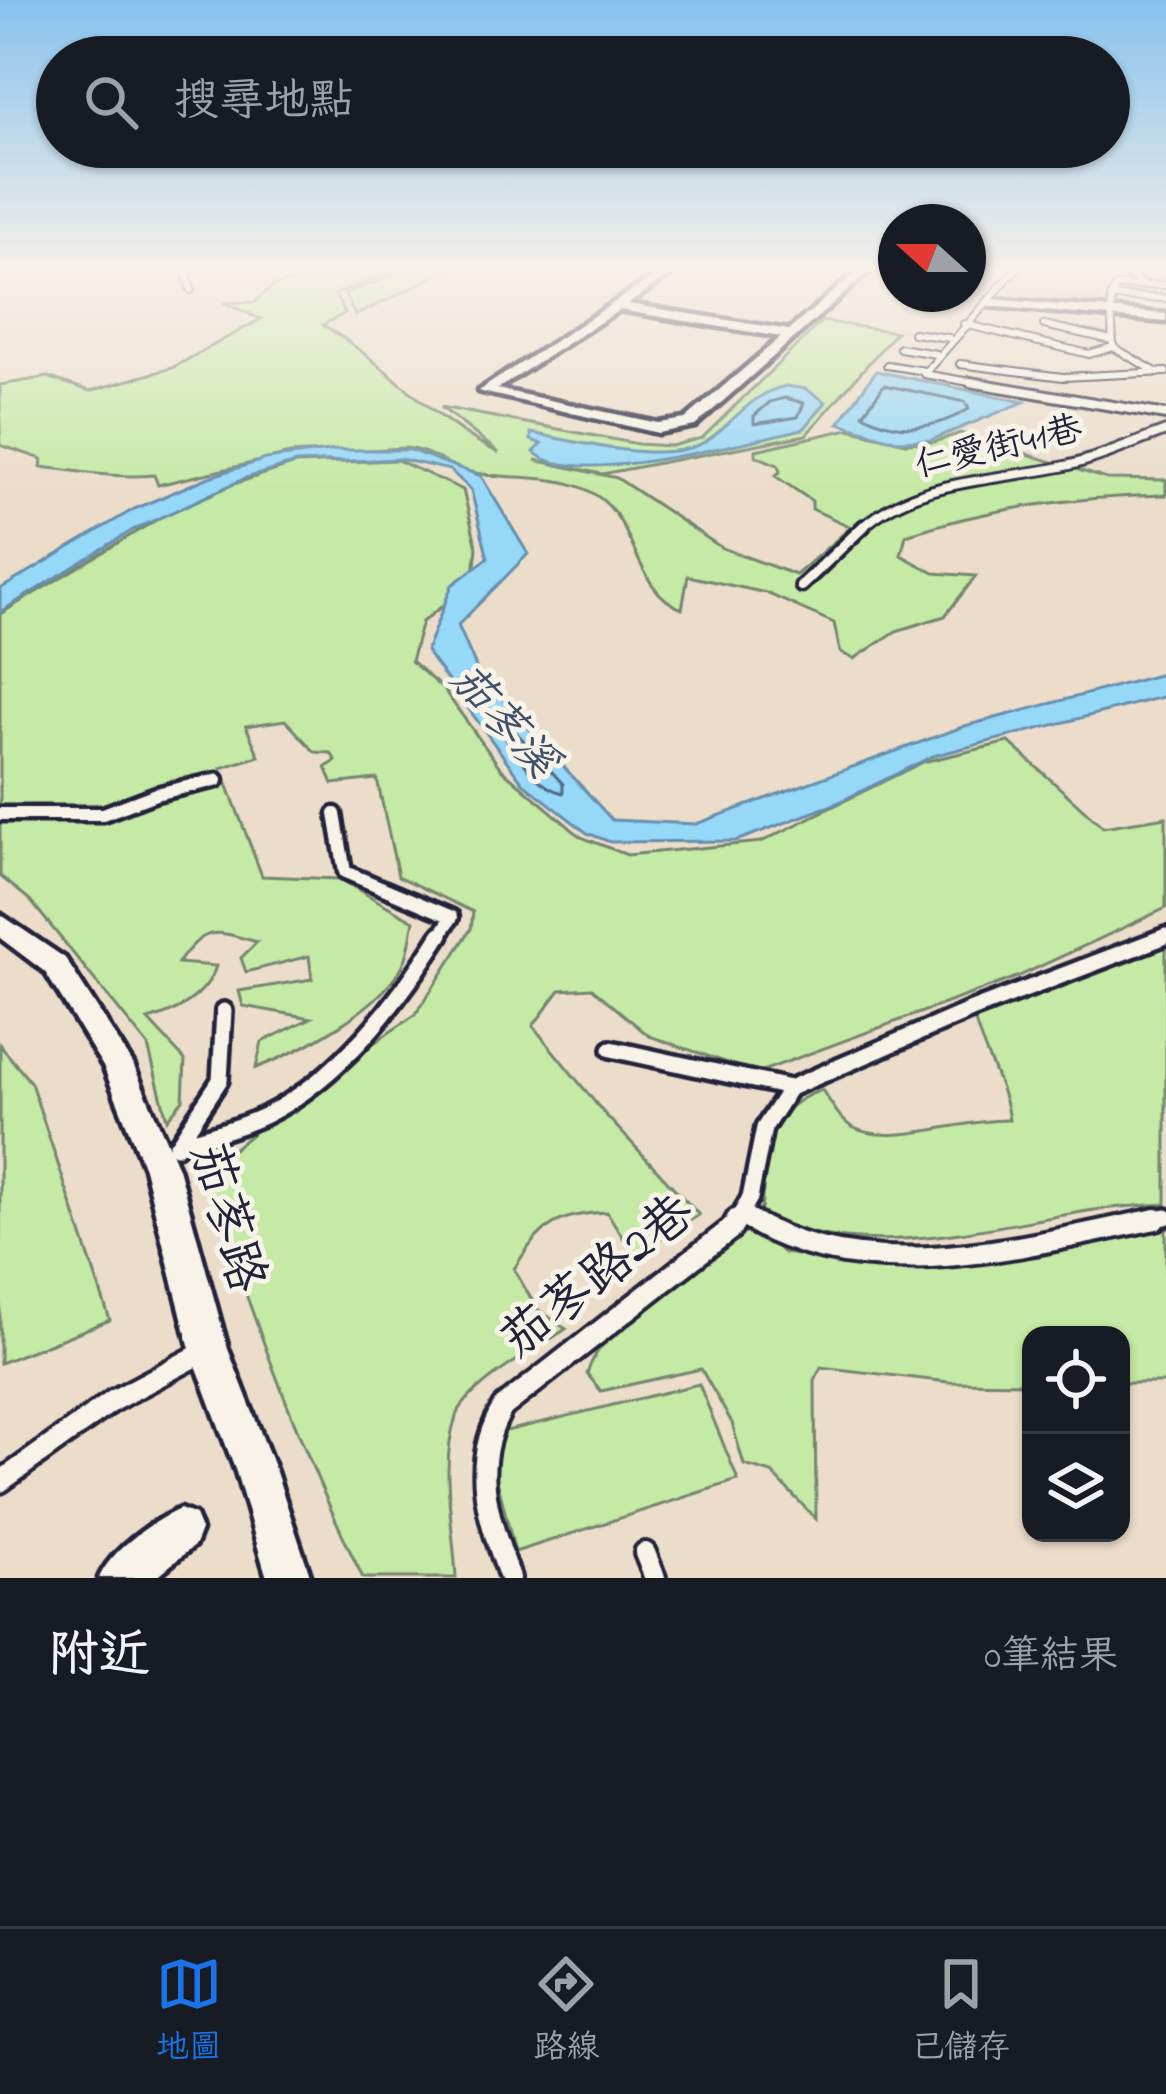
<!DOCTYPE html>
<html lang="zh-TW">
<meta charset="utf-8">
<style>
body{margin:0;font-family:"Indie Flower","LXGW WenKai TC",sans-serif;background:#242831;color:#f1f3f6}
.controls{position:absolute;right:36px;bottom:36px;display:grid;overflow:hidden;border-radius:24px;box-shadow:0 3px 9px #0004}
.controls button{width:108px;height:108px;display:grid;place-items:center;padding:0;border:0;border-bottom:3px solid #363941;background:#171b24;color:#f1f3f6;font:60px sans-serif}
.compass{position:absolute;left:878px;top:204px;width:108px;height:108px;border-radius:50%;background:#171b24;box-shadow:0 3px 9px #0004;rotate:291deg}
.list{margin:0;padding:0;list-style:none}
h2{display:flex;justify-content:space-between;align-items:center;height:156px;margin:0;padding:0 48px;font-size:51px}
h2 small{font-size:39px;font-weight:400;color:#9ea1a6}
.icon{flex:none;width:66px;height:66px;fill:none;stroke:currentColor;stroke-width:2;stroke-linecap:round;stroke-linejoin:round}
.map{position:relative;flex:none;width:1166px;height:1578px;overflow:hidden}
.search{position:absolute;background:#171b24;box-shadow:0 3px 9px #0004;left:36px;right:36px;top:36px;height:132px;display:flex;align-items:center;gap:30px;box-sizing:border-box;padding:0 42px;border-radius:66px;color:#9ea1a6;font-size:45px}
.sheet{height:348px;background:#171b24}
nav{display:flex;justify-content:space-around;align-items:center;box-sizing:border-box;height:168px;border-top:3px solid #363941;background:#171b24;font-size:33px;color:#9ea1a6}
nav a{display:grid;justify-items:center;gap:6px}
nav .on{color:#1a73e8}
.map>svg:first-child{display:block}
.built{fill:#e5ceb6}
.green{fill:#c5eaa5;stroke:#748670;stroke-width:3}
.water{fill:#96d8f8;stroke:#688fac;stroke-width:3}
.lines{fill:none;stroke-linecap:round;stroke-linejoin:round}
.shore{stroke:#506b87;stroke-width:3}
.service-far5-casing{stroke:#22223b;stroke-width:10}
.service-far4-casing{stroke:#22223b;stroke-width:14}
.service-far3-casing{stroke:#22223b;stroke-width:18}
.service-far2-casing{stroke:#22223b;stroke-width:21}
.service-far1-casing{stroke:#22223b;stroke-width:24}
.service-casing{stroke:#22223b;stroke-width:28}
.minor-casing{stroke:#22223b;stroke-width:9}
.service-far5{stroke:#f7f3e8;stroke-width:6}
.service-far4{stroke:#f7f3e8;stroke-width:8}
.service-far3{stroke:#f7f3e8;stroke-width:10}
.service-far2{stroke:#f7f3e8;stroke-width:12}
.service-far1{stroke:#f7f3e8;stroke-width:15}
.service{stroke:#f7f3e8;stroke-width:20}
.minor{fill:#f7f3e8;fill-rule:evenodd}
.labels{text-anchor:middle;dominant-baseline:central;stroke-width:10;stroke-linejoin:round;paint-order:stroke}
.far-street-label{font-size:36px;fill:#22223b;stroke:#f7f3e8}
.water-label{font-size:45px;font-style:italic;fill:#3f506a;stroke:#f7f3e8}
.near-street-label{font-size:51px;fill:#22223b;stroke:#f7f3e8}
</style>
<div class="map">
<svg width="1166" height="1578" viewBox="0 0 1166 1578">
<rect width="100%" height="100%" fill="#ecddcb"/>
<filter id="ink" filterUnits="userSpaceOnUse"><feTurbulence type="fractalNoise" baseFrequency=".00833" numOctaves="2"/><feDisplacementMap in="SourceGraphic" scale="24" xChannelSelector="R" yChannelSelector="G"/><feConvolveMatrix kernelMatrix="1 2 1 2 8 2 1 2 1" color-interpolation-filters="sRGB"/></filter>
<g filter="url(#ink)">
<polygon class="built" points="1016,284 1101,296 1097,312 1003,301"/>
<g class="green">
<path d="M340,268H402L335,294L345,313L323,325C385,362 434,422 499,453L441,407L638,444L671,446L702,438L822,321L896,332L806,435L602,474L535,460L617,478L722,548L796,575L851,527L812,509V501L775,476L780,472L778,465L756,456V450L849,429L905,443L934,442L960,433L1107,479L1166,480V495C1077,497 991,507 906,535L901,555L934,573L976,576L945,616L896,631L854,659L840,652L834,623L766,593L688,576L682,609C642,594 637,542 614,512C578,466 516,484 466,471C444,465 429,450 406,448L290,454L158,485L154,475C115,479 80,471 41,467L42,459L0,445V385L48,377L90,391L172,368L261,319L224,303L255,302L273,286Z"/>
<polygon points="411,268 451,268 355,316 345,294"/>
<path d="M397,460L463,490L477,548L473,582L422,622L411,661L444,690L501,769L581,837L627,855L761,842L923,762L1009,742L1103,827L1166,817V908L1017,977L757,1073L649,1036L592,988L560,990L533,1026L602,1111L699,1215L634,1255L607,1212C556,1215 541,1225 514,1269L537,1309L566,1329C538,1348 467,1386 456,1417C439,1464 454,1529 456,1578H363C299,1448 251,1310 203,1173L315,1083L415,1015L471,929L473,912L398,876L377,779L333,784L326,767L336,761L331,753L315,752L285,720L246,726L259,756L221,768L262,876L339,879L414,921C411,933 410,947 406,958C388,1006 301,1051 256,1068L262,1042L311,1018L243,1006L239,991L312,979L309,956L246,972L241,958L257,942C214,930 206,925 178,963L216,966C207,995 176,1013 148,1020L185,1060L183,1100L167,1119L148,1046L30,900L0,876V614L161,517L234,484L295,464Z"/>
<path d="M1166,944V1204C1138,1206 1110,1207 1082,1212C974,1229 866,1262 760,1217C768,1161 758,1111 822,1090C830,1101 840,1120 852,1127C891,1148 963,1118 1009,1120C1004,1083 983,1054 974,1018Z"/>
<polygon points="0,1045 31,1083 110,1320 0,1363"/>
<path d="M741,1228H752L784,1253L842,1261L1074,1246L1166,1228V1383H1121V1335H1031V1383L948,1382L821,1367L815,1380L816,1519L772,1473L744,1465L732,1423L701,1369L601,1391L587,1374C599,1333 637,1318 667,1293C693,1272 717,1250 741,1228Z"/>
<polygon points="699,1384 738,1480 515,1552 486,1436"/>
</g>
<g class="water">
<polygon points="876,371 1024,402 931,440 897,441 839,423"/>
<path d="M786,386L806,389L826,402L804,429C750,440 573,490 534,452L542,444L531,440V433C577,441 669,468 709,439C736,420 752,393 786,386Z"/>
<polygon points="337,450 410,450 481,476 528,554 458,625 478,672 612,820 696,824 965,726 1166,673 1166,696 933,756 835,804 736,841 610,842 587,833 523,783 426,651 452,585 488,558 471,490 450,470 400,459 296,463 246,478 133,530 0,612 0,589 134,509 209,477 266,459"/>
</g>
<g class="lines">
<g class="shore">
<path d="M884,385L965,402L969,409C934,430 899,434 863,414Z"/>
<polygon points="785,398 804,403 798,417 754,424 754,416 770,402"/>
<path d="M506,728L513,729L563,784V793C536,787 520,757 504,736Z"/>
</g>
<g class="service-far5-casing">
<g id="service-far5">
<polyline points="1121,268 1140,284"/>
<polyline points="191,290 186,275 195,268"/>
<polyline points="1111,297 1166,298"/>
<polyline points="964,324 1089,354 1113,347"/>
<polyline points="1044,325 1112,340"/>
<polyline points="913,333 949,338"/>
<polyline points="900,348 936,354"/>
<polyline points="960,364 1063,377 1166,372"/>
<polyline points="887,365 925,371"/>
<polyline points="1158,373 1113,347 1111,297 1116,286 1166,285"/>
<polyline points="987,385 924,374 1017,268"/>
</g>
</g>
<g class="service-far4-casing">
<g id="service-far4">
<polyline points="970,382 1166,415"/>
<path d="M861,529C914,479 993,481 1061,467C1096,460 1132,443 1166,431"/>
</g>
</g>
<g class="service-far3-casing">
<polyline id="service-far3" points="801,586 864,526"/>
</g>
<g class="service-far2-casing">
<g id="service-far2">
<polyline points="0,814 103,814 156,794 217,780"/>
<polyline points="335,814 345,872 452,917 439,937"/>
</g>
</g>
<g class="service-far1-casing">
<g id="service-far1">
<polyline points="611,1049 790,1088"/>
<path d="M177,1145C207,1135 238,1129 266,1115C340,1078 398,1002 441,934"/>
<polyline points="176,1147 220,1080 224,1011"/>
<polyline points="743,1216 753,1222"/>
<polyline points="736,1222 750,1198 764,1128 790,1088 969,1011 1166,936"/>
<polyline points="1141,1222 1166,1217"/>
</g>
</g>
<g class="service-casing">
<g id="service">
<path d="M748,1219C867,1291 1028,1245 1156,1219"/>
<polyline points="0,1482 114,1400 206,1351"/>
<polyline points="645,1553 655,1578"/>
<path d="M510,1578C489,1518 468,1466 503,1407L732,1228L737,1219"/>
</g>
</g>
<g class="minor-casing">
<g id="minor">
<path d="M667,268H680L628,304L789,330L861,268H873L695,426L658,433L478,391ZM619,310L781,337L685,419L658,423L497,389Z"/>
<polygon points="992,299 1166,314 1166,322 988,306"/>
<polygon points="0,914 65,958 133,1064 178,1168 228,1349 276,1472 311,1578 267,1578 236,1472 190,1349 144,1168 104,1068 45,972 0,938"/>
<path d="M180,1509L195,1515L201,1530L195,1545L155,1578H99C111,1550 152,1521 180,1509Z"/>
</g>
</g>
<use href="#service-far5" class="service-far5"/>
<use href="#service-far4" class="service-far4"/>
<use href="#service-far3" class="service-far3"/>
<use href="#service-far2" class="service-far2"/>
<use href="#service-far1" class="service-far1"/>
<use href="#service" class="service"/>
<use href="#minor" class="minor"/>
</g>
</g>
<linearGradient id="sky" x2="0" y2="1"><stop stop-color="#87c2ee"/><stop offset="0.55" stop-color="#f6f0e8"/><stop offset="1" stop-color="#f6f0e8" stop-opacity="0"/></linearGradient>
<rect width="1166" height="489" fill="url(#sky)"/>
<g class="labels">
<g class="far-street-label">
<text transform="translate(999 449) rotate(-13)">仁愛街41巷</text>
</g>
<g class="water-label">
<text transform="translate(502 722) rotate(48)">茄苳溪</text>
</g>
<g class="near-street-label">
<text transform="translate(225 1218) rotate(74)">茄苳路</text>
<text transform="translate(599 1278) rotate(-38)">茄苳路2巷</text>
</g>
</g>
</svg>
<div class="controls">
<button><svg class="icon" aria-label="locate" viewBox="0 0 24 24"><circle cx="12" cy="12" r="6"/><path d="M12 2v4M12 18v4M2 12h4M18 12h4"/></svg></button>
<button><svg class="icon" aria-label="layers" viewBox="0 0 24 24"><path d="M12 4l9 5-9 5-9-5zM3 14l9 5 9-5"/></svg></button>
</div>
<svg class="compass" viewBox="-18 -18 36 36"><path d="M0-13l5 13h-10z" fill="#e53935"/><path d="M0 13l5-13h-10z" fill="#9ea1a6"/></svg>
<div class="search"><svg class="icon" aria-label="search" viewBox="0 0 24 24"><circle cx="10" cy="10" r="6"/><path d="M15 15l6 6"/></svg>搜尋地點</div>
</div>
<section class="sheet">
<h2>附近<small>0筆結果</small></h2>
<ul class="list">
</ul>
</section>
<nav>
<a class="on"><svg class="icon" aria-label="map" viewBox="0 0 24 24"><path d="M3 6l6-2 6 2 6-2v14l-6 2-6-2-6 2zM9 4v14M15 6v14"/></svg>地圖</a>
<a><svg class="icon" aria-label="directions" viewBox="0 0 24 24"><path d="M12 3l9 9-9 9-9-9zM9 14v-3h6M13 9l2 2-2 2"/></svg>路線</a>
<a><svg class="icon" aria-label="saved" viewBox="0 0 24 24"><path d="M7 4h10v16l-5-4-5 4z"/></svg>已儲存</a>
</nav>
